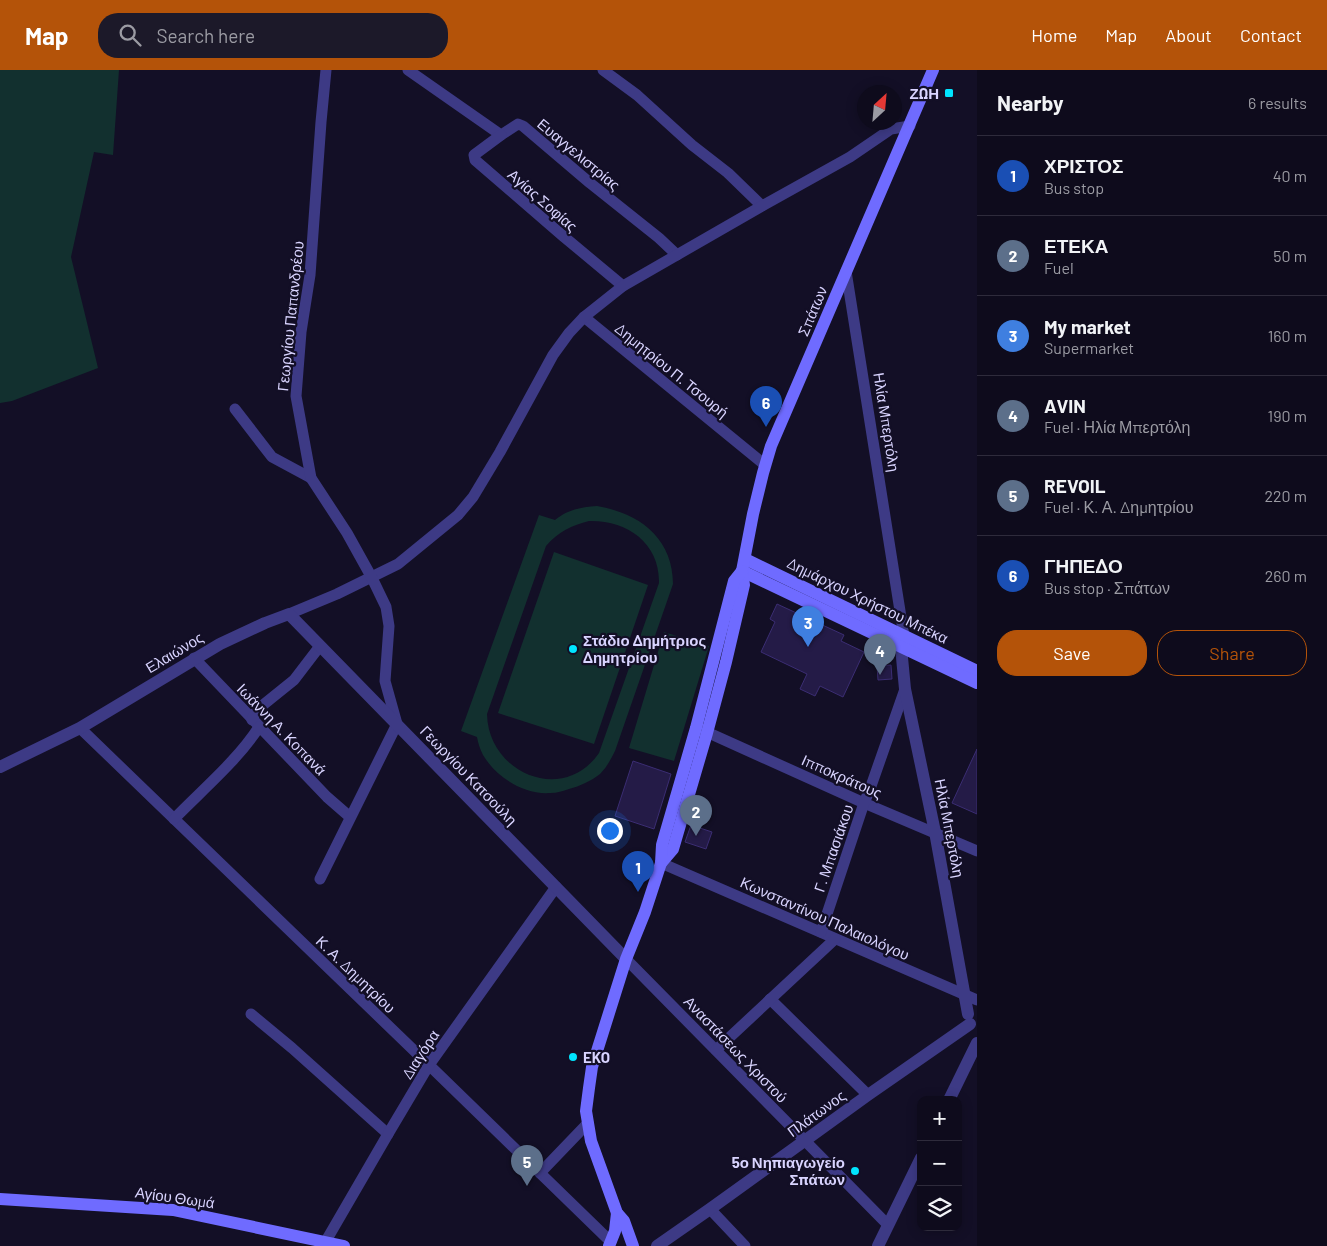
<!DOCTYPE html>
<meta charset="utf-8">
<style>
body{margin:0;font-family:Barlow,sans-serif;background:#1c1929;color:#f1f3f6}
.controls{position:absolute;right:15px;bottom:15px;display:grid;overflow:hidden;border-radius:10px;box-shadow:0 2px 12px #0003}
.controls button{width:45px;height:45px;display:grid;place-items:center;padding:0;border:0;border-bottom:1px solid #2e2b3b;background:#0e0b1c;color:#f1f3f6;font:25px sans-serif}
.compass{position:absolute;left:857px;top:15px;width:45px;height:45px;border-radius:50%;background:#0e0b1c;box-shadow:0 2px 12px #0003;rotate:26deg}
.you{position:absolute;left:609px;top:760px;width:18px;height:18px;margin:-12px;border:4px solid #fff;border-radius:50%;background:#1a73e8;box-shadow:0 0 0 8px #1a73e833}
.badge{display:grid;place-items:center;width:32px;height:32px;border-radius:50%;background:#b45309;color:#fff;font-size:16px;font-weight:700}
.pin{position:absolute;translate:-50% -41px;filter:drop-shadow(0 1px 2px #0008)}
.pin::after{content:'';position:absolute;top:26px;width:18px;height:15px;background:inherit;clip-path:polygon(0 0,100% 0,50% 100%)}
.list{margin:0;padding:0;list-style:none}
h2{display:flex;justify-content:space-between;align-items:center;height:65px;margin:0;padding:0 20px;font-size:21px}
h2 small{font-size:16px;font-weight:400;color:#9b9ba3}
.list li{display:grid;grid-template-columns:32px 1fr auto;gap:15px;align-items:center;box-sizing:border-box;height:80px;padding:0 20px;border-top:1px solid #2e2b3b}
.list b{display:block;font-size:19px;white-space:nowrap}
.list p{margin:0;font-size:16px;white-space:nowrap;color:#9b9ba3}
.list em{font-size:16px;font-style:normal;color:#9b9ba3}
.actions{display:flex;gap:10px;padding:15px 20px}
.actions a{flex:1;padding:11px 0;border:1px solid #b45309;border-radius:20px;text-align:center;font-size:18px;color:#b45309}
.actions .main{background:#b45309;color:#fff}
.icon{flex:none;width:28px;height:28px;fill:none;stroke:currentColor;stroke-width:2;stroke-linecap:round;stroke-linejoin:round}
.map{position:relative;flex:none;width:977px;height:1176px;overflow:hidden}
header{display:flex;align-items:center;gap:30px;box-sizing:border-box;height:70px;padding:0 25px;background:#b45309;color:#fff}
header strong{font-size:24px}
nav{display:flex;gap:28px;margin-inline-start:auto;font-size:18px}
.search{width:350px;height:45px;background:#1c1929;display:flex;align-items:center;gap:12px;box-sizing:border-box;padding:0 18px;border-radius:20px;color:#9b9ba3;font-size:19px}
main{display:flex}
aside{flex:1;background:#0e0b1c}
.map>svg:first-child{display:block}
.green{fill:#12302f;fill-rule:evenodd}
.building{fill:#241b47;stroke:#3b2d73}
.lines{fill:none;stroke-linecap:round;stroke-linejoin:round}
.minor{stroke:#3d3a85;stroke-width:11}
.tertiary{stroke:#3d3a85;stroke-width:12}
.secondary{stroke:#6f6bff;stroke-width:12}
.poi-dot{fill:#00e5ff;stroke:#130f26;stroke-width:2}
.labels{text-anchor:middle;dominant-baseline:central;stroke-width:4.5;stroke-linejoin:round;paint-order:stroke}
.poi-label{font-size:15px;font-weight:bold;fill:#d9d4ff;stroke:#130f26;text-anchor:end}
.street-label{font-size:15px;fill:#d9d4ff;stroke:#130f26}
</style>
<header>
<strong>Map</strong>
<div class="search"><svg class="icon" aria-label="search" viewBox="0 0 24 24"><circle cx="10" cy="10" r="6"/><path d="M15 15l6 6"/></svg>Search here</div>
<nav><a>Home</a><a>Map</a><a>About</a><a>Contact</a></nav>
</header>
<main>
<div class="map">
<svg width="977" height="1176" viewBox="0 0 977 1176">
<rect width="100%" height="100%" fill="#130f26"/>
<g class="green">
<polygon points="0,0 119,0 113,85 94,82 71,187 98,298 12,331 0,333"/>
<path d="M597,436C639,443 673,468 673,514L615,681C611,689 607,697 600,704C591,711 580,716 569,719C563,721 557,723 550,723C524,725 496,707 483,685C480,679 478,673 477,667L461,661L539,445L555,450C567,440 581,437 597,436ZM589,451C627,450 660,473 659,513L599,683C563,735 488,703 487,644L546,476C558,462 572,455 589,451Z"/>
<polygon points="554,482 648,515 594,674 498,643"/>
<polygon points="664,562 709,576 674,691 629,678"/>
</g>
<g class="building">
<polygon points="777,534 844,565 841,571 864,582 843,627 820,616 815,626 800,619 807,604 761,582 775,552 770,549"/>
<polygon points="891,595 892,609 878,610 877,596"/>
<polygon points="977,679 977,744 952,733"/>
<polygon points="633,691 671,704 654,759 615,746"/>
<polygon points="691,755 712,762 706,779 685,772"/>
</g>
<g class="lines">
<g class="minor">
<polyline points="408,0 501,65 518,54 523,56 590,113 659,168 677,185"/>
<polyline points="603,0 637,25 692,75 728,103 762,136"/>
<polyline points="501,65 474,85 475,90 563,166 623,216"/>
<polyline points="846,201 904,566"/>
<polyline points="584,247 765,395"/>
<polyline points="235,339 272,387 311,408"/>
<polyline points="289,544 337,524 398,494 458,445 473,427 500,382 553,285 569,263 584,247 623,216 762,136 850,87 891,59 910,56"/>
<polyline points="194,588 327,727 350,747"/>
<polyline points="252,650 255,643 258,639 294,610 320,576"/>
<polyline points="80,658 429,995 611,1172"/>
<polyline points="700,659 864,733 977,781"/>
<path d="M174,749C202,720 237,691 259,657"/>
<polyline points="661,793 977,930"/>
<polyline points="320,809 397,654 385,611 389,556 386,537 372,508 347,463 311,408 296,326 301,262 310,205 321,52 326,0"/>
<polyline points="821,862 864,733 870,719 905,619"/>
<polyline points="626,889 888,1155"/>
<polyline points="770,929 868,1025"/>
<polyline points="251,944 292,978 388,1064"/>
<polyline points="716,980 835,869"/>
<polyline points="540,1103 588,1053"/>
<polyline points="710,1139 745,1176"/>
<polyline points="323,1176 388,1064 429,995 556,817"/>
</g>
<g class="tertiary">
<polyline points="901,577 905,619 935,762 968,944"/>
<polyline points="0,697 80,658 220,574 265,553 289,544 626,889"/>
<polyline points="949,1030 977,973"/>
<polyline points="657,1176 710,1139 868,1025 970,954"/>
<polyline points="878,1176 921,1088"/>
</g>
<g class="secondary">
<polyline points="745,489 977,601"/>
<polyline points="742,501 977,613"/>
<polyline points="661,793 673,779 707,663 726,592 744,515 742,501 753,444 763,403 771,376 933,0"/>
<polyline points="0,1129 173,1140 344,1176"/>
<polyline points="609,1176 615,1161 617,1143"/>
<polyline points="633,1176 624,1151 617,1143 591,1071 586,1041 589,1018 592,997 626,889 645,842 661,793 662,775 696,658 734,511 742,501"/>
</g>
</g>
<g class="poi-dot">
<rect x="944" y="18" width="10" height="10" rx="2.5"/>
<circle cx="573" cy="579" r="5"/>
<circle cx="573" cy="987" r="5"/>
<circle cx="855" cy="1101" r="5"/>
</g>
<g class="labels">
<g class="poi-label">
<text x="939" y="23">ΖΩΗ</text>
<text x="583" y="570" text-anchor="start">Στάδιο Δημήτριος<tspan x="583" dy="17">Δημητρίου</tspan></text>
<text x="583" y="987" text-anchor="start">EKO</text>
<text x="845" y="1092">5ο Νηπιαγωγείο<tspan x="845" dy="17">Σπάτων</tspan></text>
</g>
<g class="street-label">
<text transform="translate(579 84) rotate(40)">Ευαγγελιστρίας</text>
<text transform="translate(543 130) rotate(41)">Αγίας Σοφίας</text>
<text transform="translate(812 241) rotate(-67)">Σπάτων</text>
<text transform="translate(290 246) rotate(-84)">Γεωργίου Παπανδρέου</text>
<text transform="translate(672 300) rotate(39)">Δημητρίου Π. Τσουρή</text>
<text transform="translate(887 352) rotate(81)">Ηλία Μπερτόλη</text>
<text transform="translate(868 530) rotate(26)">Δημάρχου Χρήστου Μπέκα</text>
<text transform="translate(174 582) rotate(-31)">Ελαιώνος</text>
<text transform="translate(282 659) rotate(46)">Ιωάννη Α. Κοπανά</text>
<text transform="translate(469 705) rotate(46)">Γεωργίου Κατσούλη</text>
<text transform="translate(842 706) rotate(24)">Ιπποκράτους</text>
<text transform="translate(950 758) rotate(79)">Ηλία Μπερτόλη</text>
<text transform="translate(833 778) rotate(-71)">Γ. Μπασιάκου</text>
<text transform="translate(825 848) rotate(24)">Κωνσταντίνου Παλαιολόγου</text>
<text transform="translate(356 904) rotate(44)">Κ. Α. Δημητρίου</text>
<text transform="translate(736 979) rotate(46)">Αναστάσεως Χριστού</text>
<text transform="translate(420 984) rotate(-57)">Διαγόρα</text>
<text transform="translate(816 1043) rotate(-36)">Πλάτωνος</text>
<text transform="translate(175 1127) rotate(8)">Αγίου Θωμά</text>
</g>
</g>
</svg>
<div class="controls">
<button>+</button>
<button>−</button>
<button><svg class="icon" aria-label="layers" viewBox="0 0 24 24"><path d="M12 4l9 5-9 5-9-5zM3 14l9 5 9-5"/></svg></button>
</div>
<svg class="compass" viewBox="-18 -18 36 36"><path d="M0-13l5 13h-10z" fill="#e53935"/><path d="M0 13l5-13h-10z" fill="#9b9ba3"/></svg>
<div class="you"></div>
<div class="pin badge" style="left:638px;top:822px;background:#1a4fb4">1</div>
<div class="pin badge" style="left:696px;top:766px;background:#5c6f8a">2</div>
<div class="pin badge" style="left:808px;top:577px;background:#3f7fe0">3</div>
<div class="pin badge" style="left:880px;top:605px;background:#5c6f8a">4</div>
<div class="pin badge" style="left:527px;top:1116px;background:#5c6f8a">5</div>
<div class="pin badge" style="left:766px;top:357px;background:#1a4fb4">6</div>
</div>
<aside>
<h2>Nearby<small>6 results</small></h2>
<ul class="list">
<li><span class="badge" style="background:#1a4fb4">1</span><div><b>ΧΡΙΣΤΟΣ</b><p>Bus stop</p></div><em>40 m</em></li>
<li><span class="badge" style="background:#5c6f8a">2</span><div><b>ΕΤΕΚΑ</b><p>Fuel</p></div><em>50 m</em></li>
<li><span class="badge" style="background:#3f7fe0">3</span><div><b>My market</b><p>Supermarket</p></div><em>160 m</em></li>
<li><span class="badge" style="background:#5c6f8a">4</span><div><b>AVIN</b><p>Fuel · Ηλία Μπερτόλη</p></div><em>190 m</em></li>
<li><span class="badge" style="background:#5c6f8a">5</span><div><b>REVOIL</b><p>Fuel · Κ. Α. Δημητρίου</p></div><em>220 m</em></li>
<li><span class="badge" style="background:#1a4fb4">6</span><div><b>ΓΗΠΕΔΟ</b><p>Bus stop · Σπάτων</p></div><em>260 m</em></li>
</ul>
<div class="actions"><a class="main">Save</a><a>Share</a></div>
</aside>
</main>
